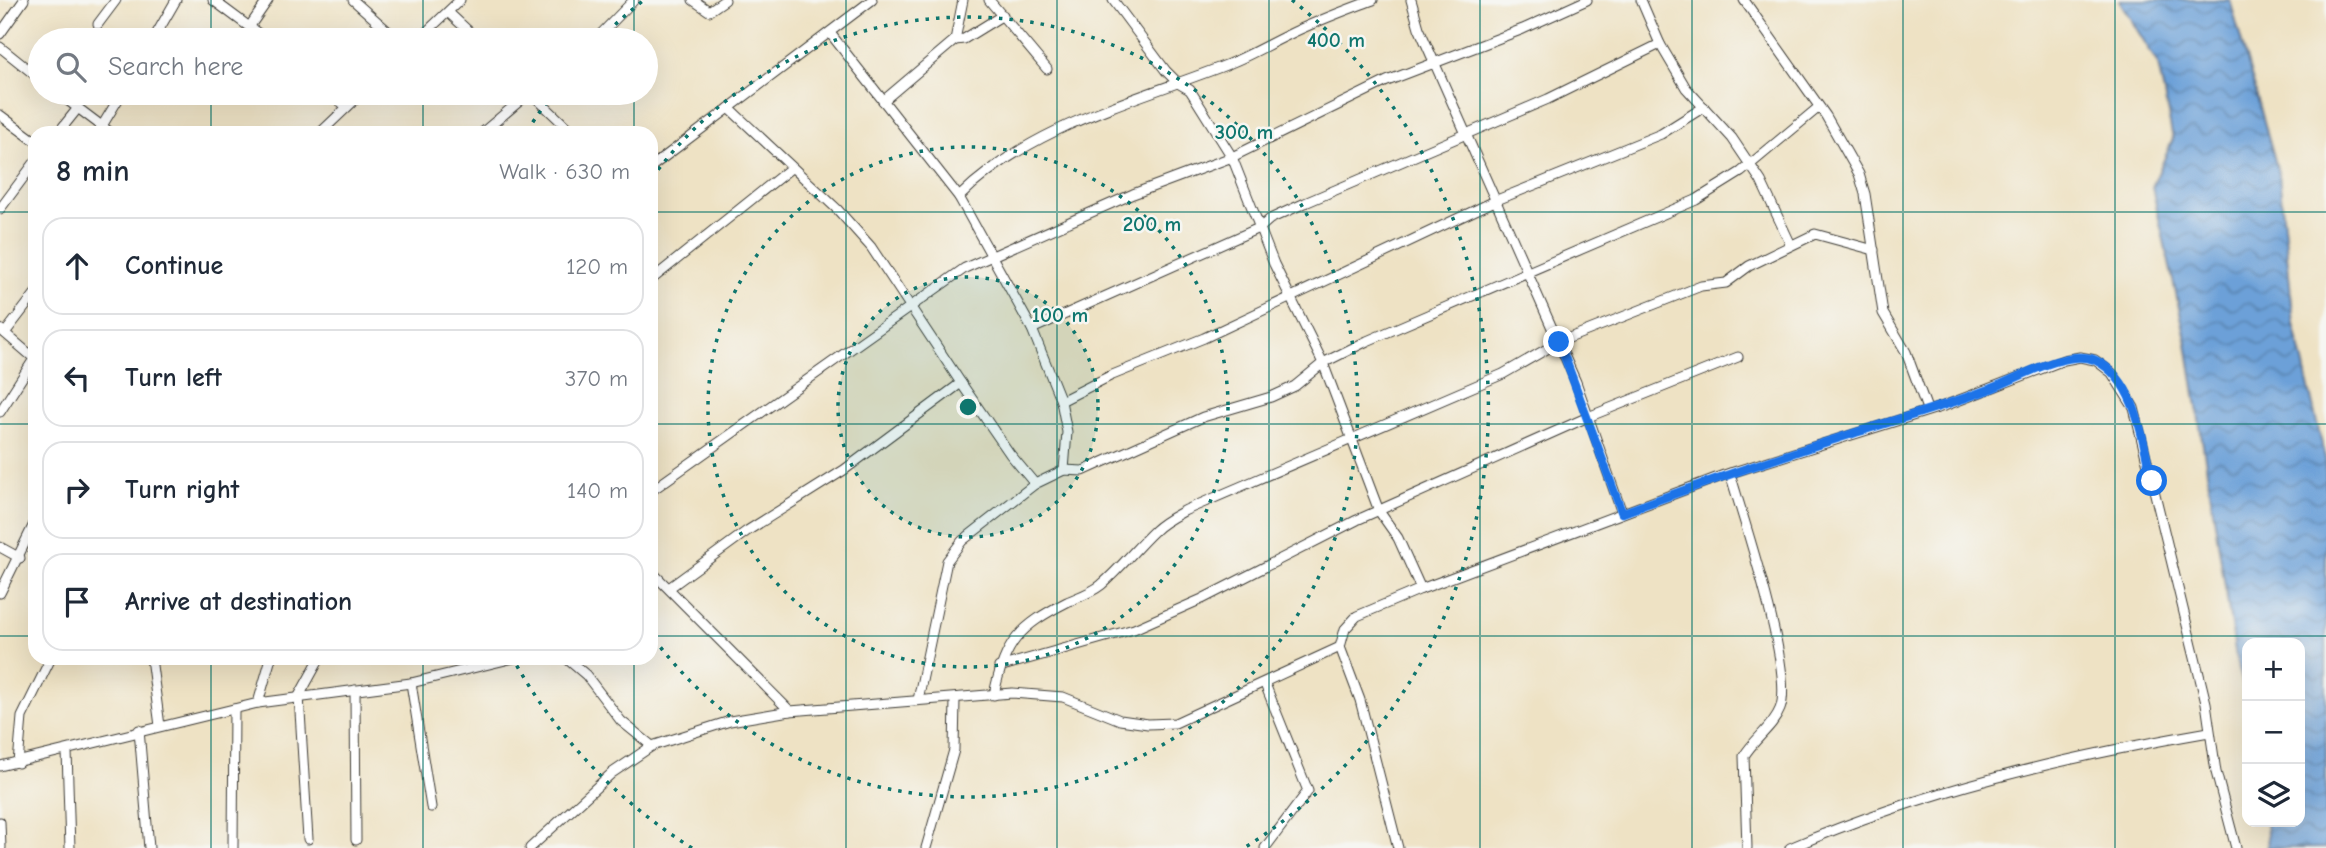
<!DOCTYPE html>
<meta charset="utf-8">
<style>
body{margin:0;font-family:"Comic Neue",sans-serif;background:#f2f2f3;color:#1f2937}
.controls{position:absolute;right:21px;bottom:21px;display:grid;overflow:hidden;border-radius:14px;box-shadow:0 7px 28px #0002}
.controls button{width:63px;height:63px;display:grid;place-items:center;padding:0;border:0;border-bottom:2px solid #e0e1e3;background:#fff;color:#1f2937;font:35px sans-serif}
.stop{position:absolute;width:21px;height:21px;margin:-16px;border:5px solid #1a73e8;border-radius:50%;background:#fff}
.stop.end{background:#1a73e8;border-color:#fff;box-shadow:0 2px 7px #0008}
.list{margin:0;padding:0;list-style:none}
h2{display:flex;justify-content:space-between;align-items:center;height:91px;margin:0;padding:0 28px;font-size:30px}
h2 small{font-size:23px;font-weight:400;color:#747a83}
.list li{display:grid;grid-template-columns:46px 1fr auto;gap:21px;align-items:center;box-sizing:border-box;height:98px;margin:0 14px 14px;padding:0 14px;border:2px solid #e0e1e3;border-radius:21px}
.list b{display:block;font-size:26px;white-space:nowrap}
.list em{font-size:23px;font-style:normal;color:#747a83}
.icon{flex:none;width:38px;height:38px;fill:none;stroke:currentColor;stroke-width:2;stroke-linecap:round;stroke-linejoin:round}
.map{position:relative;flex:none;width:2326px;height:848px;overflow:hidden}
.search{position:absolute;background:#fff;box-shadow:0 7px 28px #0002;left:28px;top:28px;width:630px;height:77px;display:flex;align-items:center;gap:18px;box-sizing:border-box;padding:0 24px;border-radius:38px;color:#747a83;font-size:26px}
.panel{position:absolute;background:#fff;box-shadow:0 7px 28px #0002;left:28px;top:126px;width:630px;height:539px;border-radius:21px}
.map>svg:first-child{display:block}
.water{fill:url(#water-waves);stroke:#445e7a;stroke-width:2}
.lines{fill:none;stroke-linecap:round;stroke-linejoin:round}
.minor-casing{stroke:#3c3a35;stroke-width:11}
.minor{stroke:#fff;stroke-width:9}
.route{stroke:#1a73e8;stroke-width:9}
.grid{fill:none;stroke:#0f766e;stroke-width:2;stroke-opacity:0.55}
.ring{fill:none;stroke:#0f766e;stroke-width:3.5;stroke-dasharray:3.5 7}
.centre{fill:#0f766e;stroke:#f6f6f2;stroke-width:3.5}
.ring-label{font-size:21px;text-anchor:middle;font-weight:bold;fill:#0f766e;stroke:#f6f6f2;stroke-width:5;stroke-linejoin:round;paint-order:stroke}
</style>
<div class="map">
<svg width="2326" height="848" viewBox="0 0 2326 848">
<defs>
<pattern id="water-waves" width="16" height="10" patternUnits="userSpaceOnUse" patternTransform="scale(1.75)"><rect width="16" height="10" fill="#6ca0d8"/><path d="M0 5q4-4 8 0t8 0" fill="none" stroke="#5882ae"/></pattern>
</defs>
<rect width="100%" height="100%" fill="#f6f6f2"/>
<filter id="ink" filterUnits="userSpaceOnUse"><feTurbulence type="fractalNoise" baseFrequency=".0143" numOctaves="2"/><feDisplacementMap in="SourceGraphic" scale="14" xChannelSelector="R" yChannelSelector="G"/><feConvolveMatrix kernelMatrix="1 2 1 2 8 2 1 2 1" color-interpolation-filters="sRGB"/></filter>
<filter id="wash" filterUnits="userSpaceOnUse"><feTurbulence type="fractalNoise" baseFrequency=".00686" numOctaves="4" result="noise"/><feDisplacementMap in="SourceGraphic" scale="28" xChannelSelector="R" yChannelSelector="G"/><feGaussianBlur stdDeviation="1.57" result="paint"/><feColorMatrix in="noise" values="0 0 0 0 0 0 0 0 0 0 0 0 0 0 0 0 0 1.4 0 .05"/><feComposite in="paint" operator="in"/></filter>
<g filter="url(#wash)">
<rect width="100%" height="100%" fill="#eee2c4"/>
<polygon class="water" points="2119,0 2230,0 2279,175 2294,323 2326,462 2326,848 2268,848 2266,822 2300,822 2300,643 2247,643 2247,700 2236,657 2187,343 2152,187 2173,139 2158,64"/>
</g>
<g filter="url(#ink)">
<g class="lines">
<g class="minor-casing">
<g id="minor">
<polyline points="213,0 267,40"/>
<polyline points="353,0 398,40"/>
<polyline points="693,0 709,11 725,0"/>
<polyline points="989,0 1047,69"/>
<polyline points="1113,0 1166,71 1178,83 1190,90 1232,157 1274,264 1323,363 1379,511 1398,538 1421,589"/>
<polyline points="1411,0 1419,28 1576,382 1622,513"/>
<polyline points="1641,0 1660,44 1686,88 1732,138 1761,181 1791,245"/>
<polyline points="1744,0 1826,116 1859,174 1865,194 1883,313 1906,352 1927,409"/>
<polyline points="448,12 478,40"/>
<polyline points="98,24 116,0"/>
<polyline points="250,26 268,0"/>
<polyline points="830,33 959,197 1032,329 1061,401 1067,432 1064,470"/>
<polyline points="0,34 24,0"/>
<polyline points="153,40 176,0"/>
<polyline points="418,40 460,0"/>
<polyline points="595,40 634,0"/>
<polyline points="955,40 964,39 1003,15"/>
<polyline points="0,47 40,79"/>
<polyline points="58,93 111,133"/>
<polyline points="330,93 347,107"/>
<polyline points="531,93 573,133"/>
<polyline points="883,101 955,40 963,0"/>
<polyline points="729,108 837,209 871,247 961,383 1010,454 1035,484"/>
<polyline points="0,115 35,141"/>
<polyline points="102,126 122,93"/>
<polyline points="58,133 78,108"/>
<polyline points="320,133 362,93"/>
<polyline points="482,133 529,93"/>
<polyline points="651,167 872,0"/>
<path d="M959,197C1030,126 1134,101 1226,65C1247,57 1267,45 1288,35C1316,21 1344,11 1373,0"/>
<polyline points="0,209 35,162"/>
<polyline points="651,280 791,168"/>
<polyline points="0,329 35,359"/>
<polyline points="1032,329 1261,227 1270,219 1305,203 1548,99 1660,44"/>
<polyline points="5,333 35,294"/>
<polyline points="1061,401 1110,376 1204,338 1497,200 1661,134 1704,107"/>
<polyline points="0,412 34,359"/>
<path d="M1730,473C1743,519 1795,672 1780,709C1773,727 1754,739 1744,756L1747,848"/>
<polyline points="651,491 965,268 1133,194 1232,157 1387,81 1523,29 1587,0"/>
<polyline points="0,547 20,558"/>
<polyline points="651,571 790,711"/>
<polyline points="669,588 747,531 844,470 961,383"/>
<polyline points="0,593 35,522"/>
<polyline points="151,658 160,726"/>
<polyline points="566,658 586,675 621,721 652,746"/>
<polyline points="999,667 1134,629 1202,599 1357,520 1588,417 1738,357"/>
<polyline points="411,683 431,807"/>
<polyline points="1265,684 1308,791 1265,848"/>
<polyline points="355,690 356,840"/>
<path d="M994,695C1004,642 1020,626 1067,602C1078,597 1091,593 1101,585C1121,568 1135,549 1154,531C1163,522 1175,516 1186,510L1503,374L1559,342L1701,286L1726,283L1749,266L1815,234L1874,250"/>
<polyline points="918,700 947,561 962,541 1035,484 1064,470 1083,471 1203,417 1271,397 1295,386 1323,363 1367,341 1696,200 1741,172 1819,107"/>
<polyline points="258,703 271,658"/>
<polyline points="139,730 149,848"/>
<polyline points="67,751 70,848"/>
<polyline points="18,763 22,717 51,658"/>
<polyline points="0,766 258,703 411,683 514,658"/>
<polyline points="0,822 1,848"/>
<polyline points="308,839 299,696 320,658"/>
<polyline points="233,848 234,709"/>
<polyline points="530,848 612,773 652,746 730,721 790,711 1012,693 1063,697 1120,720 1148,724 1175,723 1340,647"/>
<polyline points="926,848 954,750 955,699"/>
<polyline points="1398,848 1360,700 1340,647 1345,629 1357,616 1421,589 1724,475 1944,406 2064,360 2080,357 2095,360 2112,373 2134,408 2206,703 2216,772 2236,848"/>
<path d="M1790,848C1925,790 2065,757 2209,732"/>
</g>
</g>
<use href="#minor" class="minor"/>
</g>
</g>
<g class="lines" filter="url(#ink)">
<path class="route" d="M1559,342L1622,513C1697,485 1772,459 1848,435C1897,419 1947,406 1995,387C2020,377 2068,348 2095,360C2137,380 2143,442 2152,481"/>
</g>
<path class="grid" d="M211,0V40M423,0V40M634,0V40M846,0V848M1057,0V848M1269,0V848M1480,0V848M1692,0V848M1903,0V848M2115,0V848M211,93V133M423,93V133M634,93V133M0,212H35M651,212H2326M0,424H35M651,424H2326M0,636H35M651,636H2326M211,658V848M423,658V848M634,658V848"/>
<circle cx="968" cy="407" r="130" fill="#0f766e" fill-opacity=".12"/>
<g class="ring">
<circle cx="968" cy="407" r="130"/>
<circle cx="968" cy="407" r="260"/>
<path d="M652 178A390 390 0 1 1 652 636"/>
<path d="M692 848A520 520 0 0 1 513 659M527 131A520 520 0 0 1 553 94M600 39A520 520 0 0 1 644 0M1292 0A520 520 0 0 1 1244 848"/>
</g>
<circle cx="968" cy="407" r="10" class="centre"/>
<g class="ring-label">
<text x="1336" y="47">400 m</text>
<text x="1244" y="139">300 m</text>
<text x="1152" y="231">200 m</text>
<text x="1060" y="322">100 m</text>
</g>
</svg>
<div class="controls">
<button>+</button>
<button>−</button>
<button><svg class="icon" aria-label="layers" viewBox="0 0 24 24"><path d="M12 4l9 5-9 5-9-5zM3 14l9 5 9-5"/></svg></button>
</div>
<div class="stop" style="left:2152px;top:481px"></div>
<div class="stop end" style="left:1559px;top:342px"></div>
<div class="search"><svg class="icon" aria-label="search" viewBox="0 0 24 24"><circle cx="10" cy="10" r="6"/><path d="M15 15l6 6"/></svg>Search here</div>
<section class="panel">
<h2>8 min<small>Walk · 630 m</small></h2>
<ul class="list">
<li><svg class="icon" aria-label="ahead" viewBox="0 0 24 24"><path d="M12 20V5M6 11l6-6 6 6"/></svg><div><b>Continue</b></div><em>120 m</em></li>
<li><svg class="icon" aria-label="left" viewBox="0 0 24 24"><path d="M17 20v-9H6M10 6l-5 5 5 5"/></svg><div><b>Turn left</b></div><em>370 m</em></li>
<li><svg class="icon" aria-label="right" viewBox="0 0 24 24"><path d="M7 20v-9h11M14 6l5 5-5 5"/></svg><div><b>Turn right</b></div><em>140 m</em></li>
<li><svg class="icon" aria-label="arrive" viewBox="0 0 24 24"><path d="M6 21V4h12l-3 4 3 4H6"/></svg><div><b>Arrive at destination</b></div></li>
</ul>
</section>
</div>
